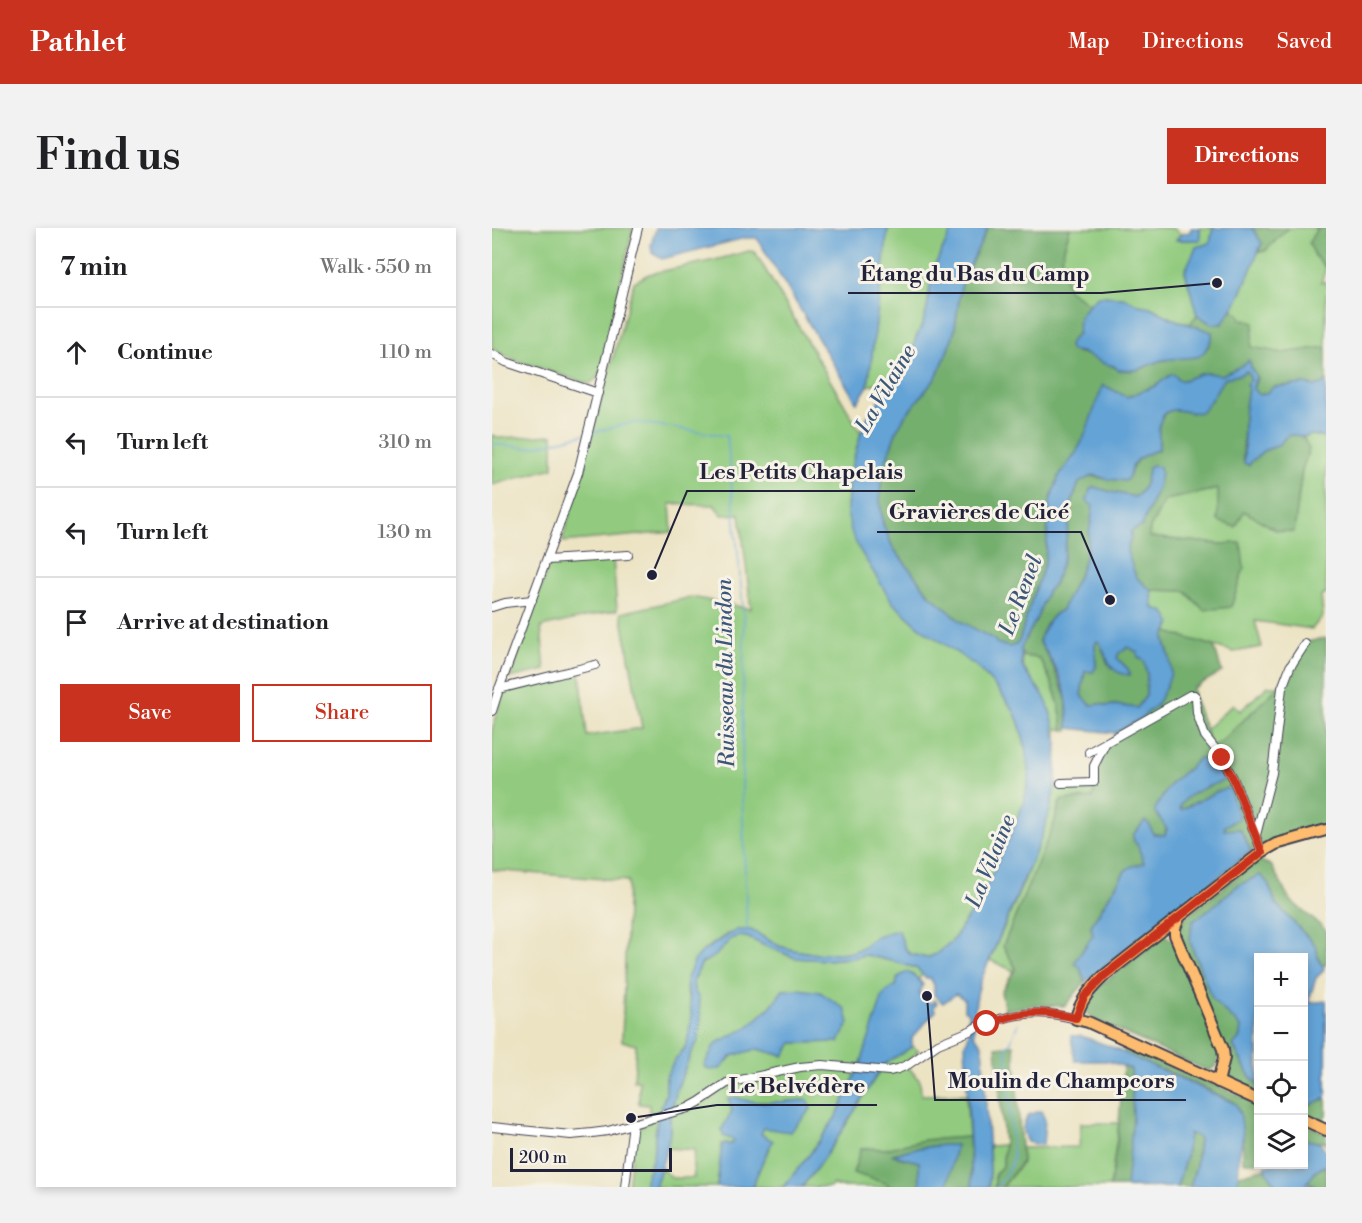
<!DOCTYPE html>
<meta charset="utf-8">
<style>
body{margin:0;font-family:"Libre Bodoni",serif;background:#f2f2f2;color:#202124}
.controls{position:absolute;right:18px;bottom:18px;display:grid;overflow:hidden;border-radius:0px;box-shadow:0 3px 9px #0003}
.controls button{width:54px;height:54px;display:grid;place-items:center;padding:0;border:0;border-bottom:2px solid #e0e0e0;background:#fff;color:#202124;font:30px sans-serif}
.scale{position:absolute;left:18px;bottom:15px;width:162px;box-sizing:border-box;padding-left:6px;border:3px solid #22223b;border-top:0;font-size:16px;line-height:21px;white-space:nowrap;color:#22223b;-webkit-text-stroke:4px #f7f3e8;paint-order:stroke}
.stop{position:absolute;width:18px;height:18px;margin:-14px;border:4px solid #c8321e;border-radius:50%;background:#fff}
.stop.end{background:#c8321e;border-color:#fff;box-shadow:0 2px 6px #0008}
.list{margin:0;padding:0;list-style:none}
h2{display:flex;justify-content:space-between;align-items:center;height:78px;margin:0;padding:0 24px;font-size:26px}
h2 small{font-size:20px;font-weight:400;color:#757577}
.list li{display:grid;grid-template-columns:39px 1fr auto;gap:18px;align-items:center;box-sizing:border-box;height:90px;padding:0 24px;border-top:2px solid #e0e0e0}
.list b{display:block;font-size:22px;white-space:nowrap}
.list em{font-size:20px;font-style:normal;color:#757577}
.actions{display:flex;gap:12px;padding:18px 24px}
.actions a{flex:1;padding:14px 0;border:2px solid #c8321e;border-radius:0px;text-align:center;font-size:21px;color:#c8321e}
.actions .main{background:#c8321e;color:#fff}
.icon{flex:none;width:33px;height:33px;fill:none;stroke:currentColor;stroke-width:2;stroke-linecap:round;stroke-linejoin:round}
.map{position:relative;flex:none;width:834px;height:959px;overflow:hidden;border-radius:0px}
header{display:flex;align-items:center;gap:36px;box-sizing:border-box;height:84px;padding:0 30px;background:#c8321e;color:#fff}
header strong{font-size:28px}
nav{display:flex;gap:33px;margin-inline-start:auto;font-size:21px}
.intro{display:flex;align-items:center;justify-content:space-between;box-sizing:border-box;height:144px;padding:0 36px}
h1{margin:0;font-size:42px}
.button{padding:15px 27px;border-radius:0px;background:#c8321e;color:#fff;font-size:21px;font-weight:700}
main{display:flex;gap:36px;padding:0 36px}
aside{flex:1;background:#fff;border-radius:0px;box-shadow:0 3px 9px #0003}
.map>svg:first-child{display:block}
.green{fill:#92cb7f;stroke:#5a765d;stroke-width:1.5;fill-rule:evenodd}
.forest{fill:#75af6e;stroke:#4c6854;stroke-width:1.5}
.water{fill:#64a3d6;stroke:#436288;stroke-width:1.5;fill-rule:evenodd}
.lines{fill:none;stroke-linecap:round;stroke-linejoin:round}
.stream{stroke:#64a3d6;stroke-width:1.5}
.minor-casing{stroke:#403f4f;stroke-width:10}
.major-casing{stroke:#403f4f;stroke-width:14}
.minor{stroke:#fff;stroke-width:8}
.major{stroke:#fdbc6f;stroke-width:10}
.route{stroke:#c8321e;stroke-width:8}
.labels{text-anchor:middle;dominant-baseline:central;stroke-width:6;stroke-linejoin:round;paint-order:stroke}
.water-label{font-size:22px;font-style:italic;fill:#3c5679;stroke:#f7f3e8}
.leader{fill:none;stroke:#22223b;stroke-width:2}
.callout-dot{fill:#22223b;stroke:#f7f3e8;stroke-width:2}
.callout-label{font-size:22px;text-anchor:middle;font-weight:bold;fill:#22223b;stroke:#f7f3e8;stroke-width:6;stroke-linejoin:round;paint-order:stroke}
</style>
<header>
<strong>Pathlet</strong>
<nav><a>Map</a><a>Directions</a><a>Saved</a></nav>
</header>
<div class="intro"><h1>Find us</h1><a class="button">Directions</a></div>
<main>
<aside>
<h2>7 min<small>Walk · 550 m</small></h2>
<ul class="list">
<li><svg class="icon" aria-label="ahead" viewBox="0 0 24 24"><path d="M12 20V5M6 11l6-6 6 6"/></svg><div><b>Continue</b></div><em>110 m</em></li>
<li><svg class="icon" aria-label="left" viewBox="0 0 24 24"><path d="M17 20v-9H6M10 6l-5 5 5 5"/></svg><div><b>Turn left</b></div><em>310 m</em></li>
<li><svg class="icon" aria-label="left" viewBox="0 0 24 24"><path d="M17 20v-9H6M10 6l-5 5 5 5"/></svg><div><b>Turn left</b></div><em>130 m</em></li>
<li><svg class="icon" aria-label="arrive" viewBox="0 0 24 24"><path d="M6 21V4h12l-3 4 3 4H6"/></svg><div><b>Arrive at destination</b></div></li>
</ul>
<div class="actions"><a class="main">Save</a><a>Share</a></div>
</aside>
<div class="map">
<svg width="834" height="959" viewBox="0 0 834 959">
<rect width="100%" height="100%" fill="#f7f3e8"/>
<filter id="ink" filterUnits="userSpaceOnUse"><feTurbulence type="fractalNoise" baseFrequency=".0167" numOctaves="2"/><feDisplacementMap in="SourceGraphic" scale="12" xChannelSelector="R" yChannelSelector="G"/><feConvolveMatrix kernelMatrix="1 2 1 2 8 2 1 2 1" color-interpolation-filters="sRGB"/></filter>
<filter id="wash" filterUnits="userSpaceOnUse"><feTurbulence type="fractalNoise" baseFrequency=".008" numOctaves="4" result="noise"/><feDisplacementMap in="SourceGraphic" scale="24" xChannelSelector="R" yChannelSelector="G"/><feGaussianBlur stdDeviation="1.35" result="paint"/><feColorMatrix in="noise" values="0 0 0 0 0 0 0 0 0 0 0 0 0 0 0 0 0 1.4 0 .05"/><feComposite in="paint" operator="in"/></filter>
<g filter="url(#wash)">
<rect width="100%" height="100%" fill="#ece3c3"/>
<g class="green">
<polygon points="0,0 141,0 108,146 104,151 97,156 20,131 0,121"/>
<polygon points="396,0 461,0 444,35 439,51 435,81 431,95 423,112 422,123 402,149 394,153 376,158"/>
<polygon points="578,0 680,0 689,6 685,12 707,12 708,0 721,0 718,15 693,43 705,87 698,96 681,91 658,79 647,77 631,69 606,68 597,76 576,62 571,39 570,27"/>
<polygon points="796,0 827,0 821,7 823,28 834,40 829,54 834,54 834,119 791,125 759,119 753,93 749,91 746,86 740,81 746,72 766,24 773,23"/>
<polygon points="257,23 263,24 369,205 357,247 355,284 400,374 426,398 484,438 505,460 522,483 527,495 533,517 537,548 532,574 515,614 492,664 461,712 444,726 435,730 418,726 413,720 406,702 385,708 378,713 371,719 361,724 326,726 301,722 287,718 259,702 235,706 211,723 194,760 199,783 199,793 195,815 192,821 182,833 174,849 174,865 165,891 161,929 153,953 153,959 136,959 143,901 157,894 157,877 147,876 147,853 142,853 144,817 130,813 136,653 0,642 0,502 11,464 88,443 95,508 150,500 129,385 200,369 259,381 248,286 230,287 222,277 178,276 180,304 70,314 142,54 157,46 223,32"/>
<polygon points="0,207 8,210 61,207 61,240 0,257"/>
<polygon points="818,207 834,209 834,366 829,368 831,388 820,401 763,393 770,419 742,424 675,404 679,395 673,384 661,380 659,362 693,363 712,382 748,315 728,316 657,309 658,300 673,272 726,261 752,282 784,302 802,304 810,242 817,221 811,209"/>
<polygon points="121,331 125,382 49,399 53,442 18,450 57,336"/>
<path d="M530,428L547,430C560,452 569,476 571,502L565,500V510H563C562,491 555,472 544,457C536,445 530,444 530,428Z"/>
<polygon points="776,458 787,458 728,515 720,519 709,506 741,476 748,483"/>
<path d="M603,557L601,570L568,573L562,596L511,718L524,740L522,743L498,732C522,675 551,618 563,558Z"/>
<path d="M246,708L255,709L271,717L303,730L334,732L359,730L374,727L403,734L424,740L431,746L426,752L420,746L406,749L404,758L396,762L369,835L344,889L318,926L291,959H260L272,930L278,921L269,906L272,899L315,872C297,873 278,876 260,874C251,873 246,869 237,871L240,883L230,902L242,912L240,916H230L225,959H163L169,940L180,950H202L201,935L203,922L175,920L178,904V888L185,861L199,825L206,813L201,754L210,735L223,728L239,711ZM291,762L347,814L300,815L291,828L265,821L240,828L223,816L256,799L279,779Z"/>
<path d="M420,818L427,823L413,835L428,853L429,867L474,866L477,909L432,912L394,921L369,920L396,957V959H346L341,956L339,959H310C341,921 364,880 390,839C398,830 411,827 420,818Z"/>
<polygon points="589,895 627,895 618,959 512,959 512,957 530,935 529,920 587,919"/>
<polygon points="512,917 511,938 503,946 503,959 497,959 498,941 497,918"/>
</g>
<g class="forest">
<path d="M496,0H578L570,27L571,39L576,62L597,76L587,89L586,105L579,113L583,124C590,124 622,138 627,142C632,142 640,143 646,142C653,140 660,135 668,133C688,127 718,136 720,105L698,96L705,87L720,96H730L740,81L747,86L749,91L762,95L759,119L791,125L834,119V155L822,158L813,156L782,159C776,166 766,171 761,160L765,151L759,140L758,134L730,147L715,145L708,146L692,152H686L680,146L663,158L635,169L611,157L603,182L592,209L584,225L567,248L558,273L553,334L536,383L528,411L524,417L517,419L504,415L502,412L468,393L437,366L401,320L391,296L388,275L389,257L392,238L405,202L413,188L443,151L450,137L462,105L469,59L480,33Z"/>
<polygon points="760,0 796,0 773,23 766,24 770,15"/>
<polygon points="827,0 834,0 834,40 823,28 817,15 821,7"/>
<path d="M756,143L759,152L754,156L756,160L752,187L751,231L756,237L771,223L785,218L796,207H804L811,209L817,221L810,242L802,304L784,302L752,283L744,299L726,293V261L673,272L658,300L657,309L728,316L749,315L752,340L739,379L712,382L693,363L659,362L644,349L635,323L639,310V303L650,298C655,284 672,253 668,239L656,240C655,251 653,263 643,269L619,264L602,259L598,265L595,273L601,278L594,326L590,340L570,382C557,387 552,401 547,413L561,438L572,464L575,474L576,502H571C569,476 560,452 547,430L530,428L529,420L532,413L535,409L545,390L555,364L562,356L571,331L580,274L586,257L588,254L598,248L615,251L638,247C642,230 651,227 666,222C668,215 666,209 666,202C666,195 672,185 679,182C685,180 694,184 699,185L719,172L720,168L733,149L747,147Z"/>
<path d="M675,404L722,418L730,444L701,460L702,470L720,519L728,515L787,458L811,415L833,410L834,412V598L776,615L759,623L748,601L732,603L733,598L726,563L690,582L688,579C693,565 720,557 732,552L707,530L697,540L679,555L673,607L661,606L656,595L641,611L646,618L652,635L638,639L633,643L604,689L599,698L601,707C586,728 585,728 593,754L573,778L542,777L513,782L509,764L524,740L511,718L562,596L569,572L601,570L603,557L604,538L616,515L679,445L678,431L672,410Z"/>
<polygon points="605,413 608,415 616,436 638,446 636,441 625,430 627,425 637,418 645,424 646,429 651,432 653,435 655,446 654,468 645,480 623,477 615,478 610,476 601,477 596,476 589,467 593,443 598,443 604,439 603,417"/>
<polygon points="766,632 779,637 798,672 834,702 834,737 830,737 826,730 824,718 784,676 776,655 768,647 745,658 719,680 700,694 698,714 717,763 749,799 748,809 741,818 757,847 766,857 766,868 742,855 736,845 736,830 686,708 688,694"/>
<polygon points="673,707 683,714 724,811 727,829 724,838 716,843 601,791 593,784 593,779 601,763"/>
<polygon points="522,817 530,934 512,957 512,959 503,959 503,946 511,937 512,915 504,819"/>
<polygon points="633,819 766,876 766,934 751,934 751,906 741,873 671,841 662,880 653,959 618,959 626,907"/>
<polygon points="834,870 834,886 830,895 812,888 812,875 817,877"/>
<polygon points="812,896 834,905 834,916 832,914 812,913"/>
<polygon points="697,905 707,909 704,938 698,959 685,959 694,928"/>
<path d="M477,909L480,959H456V954L463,918C442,916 422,920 401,926L406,929L427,934L428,959H396V956L361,945L369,920L394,921L432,912Z"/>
<polygon points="778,939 793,959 743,959 743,948"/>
<polygon points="834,939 834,959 824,959 816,953 826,941"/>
</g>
<g class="water">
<polygon points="164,0 396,0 376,158 365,175 265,10 253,10 170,31 160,25 159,17"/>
<path d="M461,0H496L480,33L469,59L462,105L450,137L443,151L413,188L405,202L392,238L389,257L388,275L391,296L401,320L437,366L468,393L503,412L504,415L517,419L522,417H524L528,411L536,383L553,334L558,273L567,248L584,225L592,209L611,157L635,169L663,158L680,146L683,147L686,152H692L708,146L715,145L730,147L755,135L756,132L758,134L759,140L764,148L761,160C767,172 775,166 781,159L813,156L822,158L834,155V209L818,207L811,209L804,207H796L785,218L771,223L756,237L752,235V187L756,160L754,156L759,152L755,143L747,147L733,150C724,160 720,175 709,184C700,186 693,183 685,182C663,180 667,208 667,221C659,225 647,228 641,236C637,242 640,248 633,253L615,251L601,247L588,254L586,257L580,274L571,331L562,356L555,364L545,390L529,420L530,438L534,445L552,468L556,477L562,497L563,509L565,510L564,554L558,583L548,613L489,752C482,773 483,785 482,807L490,816L498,941L497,959H480L473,815C479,808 476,795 476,785L472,782V771L464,766L451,775L442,767V757L438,750H434L424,740L403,734L374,727L359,730L334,732L303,730L271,717L255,709L246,708L239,711L223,728L210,735L201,754L202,762L207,771L209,793L206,813L199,825L185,861L178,888V904L175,920L163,959H153V953L161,929L165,891L174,865V849L182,833L192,821L195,815L199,793V783L194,753L203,731L211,723L244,702H259L287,718L301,722L326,726L361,724L371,719L378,713L385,708L406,702L413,720L418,726L435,730L444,726L461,712L492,664L515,614L532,574L537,548L533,517L527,495L522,483L505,460L484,438L426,398L400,374L367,321L359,304L355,284L357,247L372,194L388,171L394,153L402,149L422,123L423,112L431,95L435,81L439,51L444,35Z"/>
<polygon points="699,0 708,0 708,12 684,12 689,6 698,4"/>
<polygon points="721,0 760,0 770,15 746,72 730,96 720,96 705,87 693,43 704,19 718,15"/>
<polygon points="606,68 631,69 647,77 658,79 681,91 720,104 720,109 716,118 712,124 706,129 670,132 645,142 626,142 622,138 613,136 589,124 579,123 577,118 579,113 586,105 587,89 595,78"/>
<path d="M660,237L668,239C672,253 655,284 650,298L639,303V309L635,323L644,349L660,363L661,380L673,384L679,395L672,410L678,431L679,445L674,459L664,478L646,492L623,505L576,500C576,492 576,483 575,475C573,455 558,429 547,413C552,401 557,387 570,382L590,340L594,326L601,278L595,273L598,261L602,259L619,264L643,269C653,263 655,251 656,240ZM605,413L608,415C616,432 617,446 638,447L636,441L625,430L627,425L636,419L645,424L646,429L651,432L653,435L655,446L654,468L645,480L623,477L615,478L609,476L599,477L589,467L593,443L601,444L604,439L603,417Z"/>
<path d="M707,530C721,531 726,541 733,552C720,557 693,565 688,579L689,582L726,563L737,560L747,590L733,598L732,602L748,601L759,623L593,754L588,739L582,735L601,707L599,698L602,693L633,643L638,639L652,635L646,618L642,613L641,607L653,593L657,596L661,606L673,607L675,601L663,584V581L679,555L697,540Z"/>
<polygon points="768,647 776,655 784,676 824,718 826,730 832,740 831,743 824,750 816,775 834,773 834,870 817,877 812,875 812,730 766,730 766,857 757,847 741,817 748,809 749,799 722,773 717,763 698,714 700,694 719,680 745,658"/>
<path d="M415,744C421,746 428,752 431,757L427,766L439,776L442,772L445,775L441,780L444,783L420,810V818C411,827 398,830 390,839C364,879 341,921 310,959H291L318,926L344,889L369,835L391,767L396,762L404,758L406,749Z"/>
<polygon points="307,761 328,764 353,781 357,795 347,814 300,815 292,828 265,821 240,828 228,841 217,842 212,838 223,816 256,799 278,779 291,762"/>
<polygon points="579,808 589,808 617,818 744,876 749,889 751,908 747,927 746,959 698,959 704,938 707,911 706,909 697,905 694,928 685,959 634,959 641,890 639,841 616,833 583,833"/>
<path d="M244,869C264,878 293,873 315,872L319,881L298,904L272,900L269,906L281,913L272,930L260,959H225L230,916H240L242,912L231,908L230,901L240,883L236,871Z"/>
<path d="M549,883L553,892L551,916L549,917L535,914C529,901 530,900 536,887Z"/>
<polygon points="812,911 828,915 834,923 834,937 824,943 815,955 817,957 820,956 825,959 785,959 774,942 774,937 812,936"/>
<polygon points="451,917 464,917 456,954 456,959 428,959 427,934 401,927 419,921"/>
</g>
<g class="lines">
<g class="stream">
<polyline points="98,205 143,194 235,208 252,391 250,566 255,702"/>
<polyline points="0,216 37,220 93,206"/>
<path d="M506,959C509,949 518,942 521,932L514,818L518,816L526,795"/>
</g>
</g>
</g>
<g filter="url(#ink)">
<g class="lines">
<g class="minor-casing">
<g id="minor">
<polyline points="0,126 14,134 106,165"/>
<polyline points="55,332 136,327"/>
<polyline points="0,379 13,375 40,372"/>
<polyline points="7,461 103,437"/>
<polyline points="0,483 7,461 86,245 146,0"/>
<polyline points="597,524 698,467 702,467 704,469 705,485 709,497 713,508 729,528 741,550 770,624"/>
<polyline points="569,555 602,554 602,538 613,516"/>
<polyline points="764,607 780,545 790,460 798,439 813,416"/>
<path d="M0,899L79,907L100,905L116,903L196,880L207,874L235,855L308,839L330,837L397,843L406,841L417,836L446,816L480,802C486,797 491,797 498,795C502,794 507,791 512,790C538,783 558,784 584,791"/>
<polyline points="133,959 141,895"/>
</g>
</g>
<g class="major-casing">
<g id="major">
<polyline points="687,690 683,700 683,707 731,821 732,830 726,854"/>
<path d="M766,872L596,794L584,791C588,772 599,760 613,747L770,624L784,616L834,602"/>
<polyline points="812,892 834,902"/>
</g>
</g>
<use href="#minor" class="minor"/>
<use href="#major" class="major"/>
</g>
</g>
<g class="lines" filter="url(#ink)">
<path class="route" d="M495,796C528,783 550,782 584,790L592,769L613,747L770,624L741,550L730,530"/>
</g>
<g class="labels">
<g class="water-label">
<text transform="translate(394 161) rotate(-60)">La Vilaine</text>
<text transform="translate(529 367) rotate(-69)">Le Renel</text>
<text transform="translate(234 445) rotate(-91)">Ruisseau du Lindon</text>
<text transform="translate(499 633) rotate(-68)">La Vilaine</text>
</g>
</g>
<path class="leader" d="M725 55L610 65H356M160 347L195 263H423M618 372L589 304H385M435 768L443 872H694M139 890L225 877H385"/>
<g class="callout-dot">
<circle cx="725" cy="55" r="6"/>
<circle cx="160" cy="347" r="6"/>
<circle cx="618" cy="372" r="6"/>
<circle cx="435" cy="768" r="6"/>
<circle cx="139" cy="890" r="6"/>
</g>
<g class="callout-label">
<text x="483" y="53">Étang du Bas du Camp</text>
<text x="309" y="251">Les Petits Chapelais</text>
<text x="487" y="291">Gravières de Cicé</text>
<text x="569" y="860">Moulin de Champcors</text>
<text x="305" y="865">Le Belvédère</text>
</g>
</svg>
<div class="controls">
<button>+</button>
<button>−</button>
<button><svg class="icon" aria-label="locate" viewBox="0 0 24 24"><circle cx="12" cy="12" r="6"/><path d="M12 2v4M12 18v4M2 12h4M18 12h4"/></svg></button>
<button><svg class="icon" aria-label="layers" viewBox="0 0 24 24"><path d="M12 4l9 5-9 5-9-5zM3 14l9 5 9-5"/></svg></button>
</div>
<div class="scale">200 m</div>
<div class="stop" style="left:495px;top:796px"></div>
<div class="stop end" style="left:730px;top:530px"></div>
</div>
</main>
